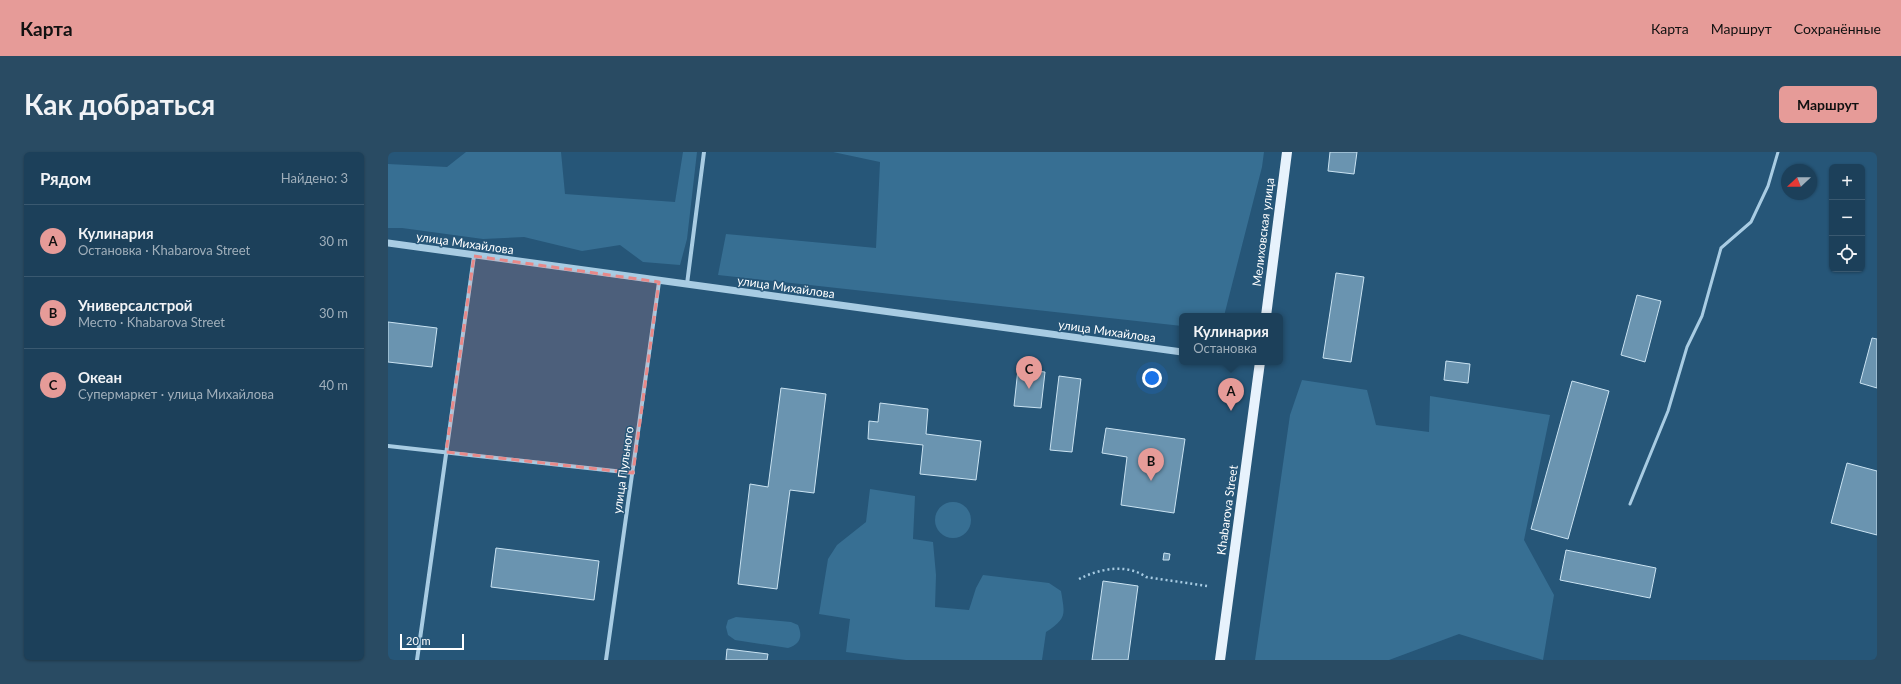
<!DOCTYPE html>
<html lang="ru">
<meta charset="utf-8">
<style>
body{margin:0;font-family:Lato,sans-serif;background:#294b63;color:#f1f3f6}
.controls{position:absolute;right:12px;top:12px;display:grid;overflow:hidden;border-radius:6px;box-shadow:0 1px 3px #0004}
.controls button{width:36px;height:36px;display:grid;place-items:center;padding:0;border:0;border-bottom:1px solid #3a5970;background:#1c405a;color:#f1f3f6;font:20px sans-serif}
.compass{position:absolute;left:1393px;top:12px;width:36px;height:36px;border-radius:50%;background:#1c405a;box-shadow:0 1px 3px #0004;rotate:248deg}
.scale{position:absolute;left:12px;bottom:10px;width:64px;box-sizing:border-box;padding-left:4px;border:2px solid #fff;border-top:0;font-size:11px;line-height:14px;white-space:nowrap;color:#fff;-webkit-text-stroke:3px #265678;paint-order:stroke}
.you{position:absolute;left:764px;top:226px;width:14px;height:14px;margin:-10px;border:3px solid #fff;border-radius:50%;background:#1a73e8;box-shadow:0 0 0 6px #1a73e833}
.badge{display:grid;place-items:center;width:26px;height:26px;border-radius:50%;background:#e69b98;color:#111;font-size:13px;font-weight:700}
.pin{position:absolute;translate:-50% -33px;filter:drop-shadow(0 1px 2px #0008)}
.pin::after{content:'';position:absolute;top:21px;width:14px;height:12px;background:inherit;clip-path:polygon(0 0,100% 0,50% 100%)}
.popup{position:absolute;left:791px;top:161px;width:104px;height:52px;box-sizing:border-box;display:grid;place-content:center;border-radius:6px;background:#1c405a;filter:drop-shadow(0 1px 3px #0005);font-size:13px;white-space:nowrap;color:#a0afbb}
.popup b{font-size:15px;color:#f1f3f6}
.popup::after{content:'';position:absolute;left:50%;top:100%;margin-left:-8px;border:8px solid transparent;border-top-color:#1c405a}
.list{margin:0;padding:0;list-style:none}
h2{display:flex;justify-content:space-between;align-items:center;height:52px;margin:0;padding:0 16px;font-size:17px}
h2 small{font-size:13px;font-weight:400;color:#a0afbb}
.list li{display:grid;grid-template-columns:26px 1fr auto;gap:12px;align-items:center;box-sizing:border-box;height:72px;padding:0 16px;border-top:1px solid #3a5970}
.list b{display:block;font-size:15px;white-space:nowrap}
.list p{margin:0;font-size:13px;white-space:nowrap;color:#a0afbb}
.list em{font-size:13px;font-style:normal;color:#a0afbb}
.icon{flex:none;width:22px;height:22px;fill:none;stroke:currentColor;stroke-width:2;stroke-linecap:round;stroke-linejoin:round}
.map{position:relative;flex:none;width:1489px;height:508px;overflow:hidden;border-radius:6px}
header{display:flex;align-items:center;gap:24px;box-sizing:border-box;height:56px;padding:0 20px;background:#e69b98;color:#111}
header strong{font-size:19px}
nav{display:flex;gap:22px;margin-inline-start:auto;font-size:14px}
.intro{display:flex;align-items:center;justify-content:space-between;box-sizing:border-box;height:96px;padding:0 24px}
h1{margin:0;font-size:28px}
.button{padding:10px 18px;border-radius:6px;background:#e69b98;color:#111;font-size:14px;font-weight:700}
main{display:flex;gap:24px;padding:0 24px}
aside{flex:1;background:#1c405a;border-radius:6px;box-shadow:0 1px 3px #0004}
.map>svg:first-child{display:block}
.green{fill:#376f93}
.building{fill:#6a94b0;stroke:#cae3f2}
.lines{fill:none;stroke-linecap:round;stroke-linejoin:round}
.path{stroke:#a8cce3;stroke-width:2.5;stroke-dasharray:2 3;stroke-linecap:butt}
.service{stroke:#a8cce3;stroke-width:3}
.minor{stroke:#a8cce3;stroke-width:4}
.tertiary{stroke:#a8cce3;stroke-width:7}
.primary{stroke:#e7f2fc;stroke-width:10}
.marked{fill:#e88989;fill-opacity:0.2;stroke:#e88989;stroke-width:3;stroke-dasharray:8 5;stroke-linejoin:round}
.labels{text-anchor:middle;dominant-baseline:central;stroke-width:3;stroke-linejoin:round;paint-order:stroke}
.street-label{font-size:12px;fill:#fff;stroke:#265678}
</style>
<header>
<strong>Карта</strong>
<nav><a>Карта</a><a>Маршрут</a><a>Сохранённые</a></nav>
</header>
<div class="intro"><h1>Как добраться</h1><a class="button">Маршрут</a></div>
<main>
<aside>
<h2>Рядом<small>Найдено: 3</small></h2>
<ul class="list">
<li><span class="badge">A</span><div><b>Кулинария</b><p>Остановка · Khabarova Street</p></div><em>30 m</em></li>
<li><span class="badge">B</span><div><b>Универсалстрой</b><p>Место · Khabarova Street</p></div><em>30 m</em></li>
<li><span class="badge">C</span><div><b>Океан</b><p>Супермаркет · улица Михайлова</p></div><em>40 m</em></li>
</ul>
</aside>
<div class="map">
<svg width="1489" height="508" viewBox="0 0 1489 508">
<rect width="100%" height="100%" fill="#265678"/>
<g class="green">
<polygon points="78,0 173,0 177,42 287,50 295,0 309,0 299,87 292,113 255,110 232,93 194,99 136,85 95,87 14,76 0,76 0,12 59,15"/>
<polygon points="445,0 876,0 874,15 836,164 794,164 794,174 330,123 338,82 488,96 492,10"/>
<polygon points="914,228 979,238 988,273 1041,280 1042,244 1162,263 1136,388 1166,443 1155,508 1071,482 1001,508 867,508 902,263"/>
<path d="M482,337L527,344L525,387L545,390L548,423L547,455L581,458L588,436L595,423L661,431L673,439C677,463 679,466 658,480L654,508H518L458,500L462,467L431,462L440,407L449,393L478,370Z"/>
<circle cx="565" cy="368" r="18"/>
<path d="M348,465L403,470L410,473C415,485 412,492 400,496L347,488L340,483L338,475L340,468Z"/>
</g>
<g class="building">
<polygon points="942,0 969,0 966,22 940,19"/>
<polygon points="948,121 976,125 963,210 935,206"/>
<polygon points="1249,143 1273,149 1257,210 1233,203"/>
<polygon points="0,170 49,176 44,215 0,210"/>
<polygon points="1484,186 1489,187 1489,236 1472,231"/>
<polygon points="1058,209 1082,212 1080,231 1056,228"/>
<polygon points="630,217 657,220 653,256 626,254"/>
<polygon points="671,224 693,227 684,300 662,298"/>
<polygon points="1184,229 1221,239 1180,387 1143,377"/>
<polygon points="393,236 438,242 426,341 402,338 389,437 350,432 362,332 380,335"/>
<polygon points="492,251 540,257 538,282 593,289 588,328 532,322 535,293 480,287 481,269 490,270"/>
<polygon points="718,276 797,287 786,361 733,353 739,305 714,301"/>
<polygon points="1459,311 1489,319 1489,383 1443,371"/>
<polygon points="108,396 211,409 206,448 103,435"/>
<polygon points="1178,398 1268,416 1262,446 1172,428"/>
<polygon points="776,401 782,402 781,408 775,408"/>
<polygon points="715,429 750,434 740,508 704,508"/>
<polygon points="339,497 380,502 379,508 338,508"/>
</g>
<g class="lines">
<path class="path" d="M691,427C711,417 738,411 758,425L819,434"/>
<polyline class="service" points="1242,352 1280,259 1299,195 1314,164 1333,96 1363,70 1380,34 1390,0"/>
<g class="minor">
<polyline points="299,132 316,0"/>
<polyline points="0,294 245,321"/>
<polyline points="29,508 86,104"/>
<polyline points="218,508 271,130"/>
</g>
<polyline class="tertiary" points="0,91 794,200"/>
<g class="primary">
<polyline points="878,164 899,0"/>
<polyline points="832,508 872,210"/>
</g>
</g>
<path class="marked" d="M86,104L271,130L245,321L58,300Z"/>
<g class="labels">
<g class="street-label">
<text transform="translate(875 80) rotate(-83)">Мелиховская улица</text>
<text transform="translate(77 91) rotate(8)">улица Михайлова</text>
<text transform="translate(398 135) rotate(8)">улица Михайлова</text>
<text transform="translate(719 179) rotate(8)">улица Михайлова</text>
<text transform="translate(235 318) rotate(-82)">улица Пульного</text>
<text transform="translate(839 358) rotate(-82)">Khabarova Street</text>
</g>
</g>
</svg>
<div class="controls">
<button>+</button>
<button>−</button>
<button><svg class="icon" aria-label="locate" viewBox="0 0 24 24"><circle cx="12" cy="12" r="6"/><path d="M12 2v4M12 18v4M2 12h4M18 12h4"/></svg></button>
</div>
<svg class="compass" viewBox="-18 -18 36 36"><path d="M0-13l5 13h-10z" fill="#e53935"/><path d="M0 13l5-13h-10z" fill="#a0afbb"/></svg>
<div class="scale">20 m</div>
<div class="you"></div>
<div class="pin badge" style="left:843px;top:259px">A</div>
<div class="popup"><b>Кулинария</b>Остановка</div>
<div class="pin badge" style="left:763px;top:329px">B</div>
<div class="pin badge" style="left:641px;top:237px">C</div>
</div>
</main>
